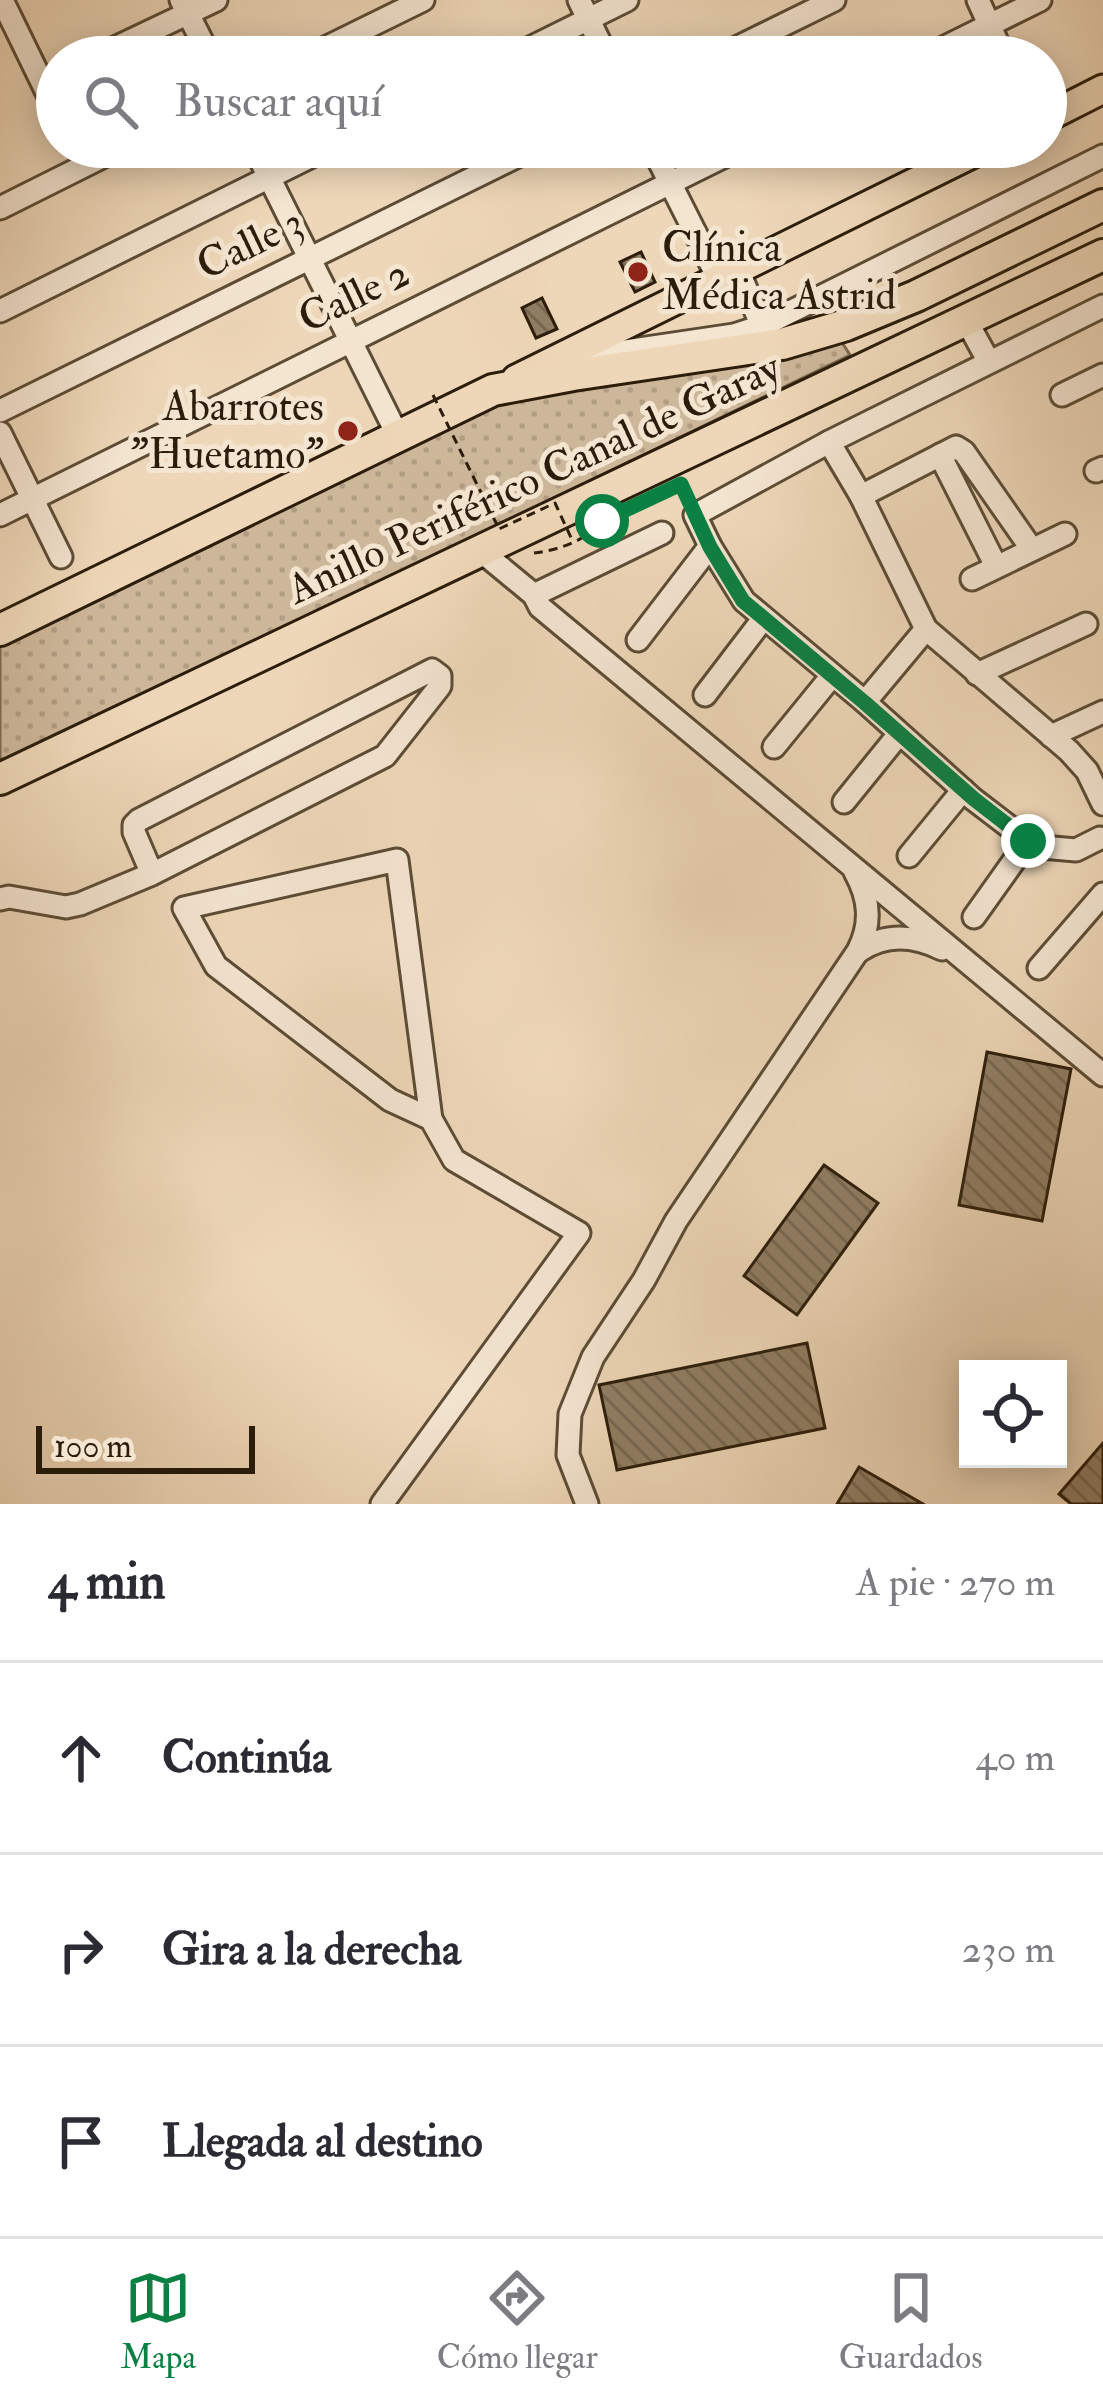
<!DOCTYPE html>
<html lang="es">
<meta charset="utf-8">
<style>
body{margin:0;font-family:"IM FELL Double Pica",serif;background:#f2f2f3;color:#2b2b33}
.controls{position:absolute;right:36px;bottom:36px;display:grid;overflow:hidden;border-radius:0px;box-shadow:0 6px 30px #0003}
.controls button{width:108px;height:108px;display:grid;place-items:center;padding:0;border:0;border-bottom:3px solid #e1e1e2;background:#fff;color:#2b2b33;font:60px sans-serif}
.scale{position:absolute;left:36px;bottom:30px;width:219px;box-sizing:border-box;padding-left:12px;border:6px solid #2b1d0a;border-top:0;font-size:33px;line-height:42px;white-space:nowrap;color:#2b1d0a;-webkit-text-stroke:9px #f4e5d1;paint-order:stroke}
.stop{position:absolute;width:36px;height:36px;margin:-27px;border:9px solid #0b8043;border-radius:50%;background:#fff}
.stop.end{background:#0b8043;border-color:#fff;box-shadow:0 3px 12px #0008}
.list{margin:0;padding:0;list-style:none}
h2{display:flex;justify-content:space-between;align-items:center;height:156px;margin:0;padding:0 48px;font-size:51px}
h2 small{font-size:39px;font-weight:400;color:#7c7c81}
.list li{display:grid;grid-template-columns:78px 1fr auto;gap:36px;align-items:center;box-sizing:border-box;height:192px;padding:0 48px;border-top:3px solid #e1e1e2}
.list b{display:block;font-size:45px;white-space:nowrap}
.list em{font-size:39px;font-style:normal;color:#7c7c81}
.icon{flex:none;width:66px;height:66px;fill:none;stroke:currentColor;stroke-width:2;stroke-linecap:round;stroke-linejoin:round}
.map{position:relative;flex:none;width:1103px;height:1504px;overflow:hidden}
.search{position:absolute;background:#fff;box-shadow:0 6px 30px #0003;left:36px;right:36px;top:36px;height:132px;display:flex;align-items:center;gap:30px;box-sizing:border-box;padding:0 42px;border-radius:66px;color:#7c7c81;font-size:45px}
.sheet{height:732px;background:#fff}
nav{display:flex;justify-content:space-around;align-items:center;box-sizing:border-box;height:168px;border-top:3px solid #e1e1e2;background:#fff;font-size:33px;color:#7c7c81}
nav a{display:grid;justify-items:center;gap:6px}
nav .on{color:#0b8043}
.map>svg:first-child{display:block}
.park{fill:url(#park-dots);stroke:#7c6a52;stroke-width:3}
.building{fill:url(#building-back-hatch);stroke:#2b1d0a;stroke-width:3}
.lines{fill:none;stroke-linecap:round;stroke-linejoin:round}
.minor-casing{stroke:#5c4c36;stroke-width:27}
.major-casing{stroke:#2b1d0a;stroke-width:33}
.highway-casing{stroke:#2b1d0a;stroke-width:36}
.path{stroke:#2b1d0a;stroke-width:3;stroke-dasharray:9 6;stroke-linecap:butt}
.minor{stroke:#f4e5d1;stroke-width:21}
.major{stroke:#eed7b8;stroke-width:27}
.highway{stroke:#eed7b8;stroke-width:30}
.path-bridge{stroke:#2b1d0a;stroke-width:3;stroke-dasharray:9 6;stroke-linecap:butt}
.route{stroke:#0b8043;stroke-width:15}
.poi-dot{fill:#8f2418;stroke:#f4e5d1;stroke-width:4.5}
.labels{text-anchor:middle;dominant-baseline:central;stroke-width:10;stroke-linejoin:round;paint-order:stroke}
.street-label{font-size:42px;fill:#2b1d0a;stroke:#f4e5d1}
.poi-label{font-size:42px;fill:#2b1d0a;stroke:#f4e5d1;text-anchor:start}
</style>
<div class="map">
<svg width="1103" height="1504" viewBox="0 0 1103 1504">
<defs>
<pattern id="park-dots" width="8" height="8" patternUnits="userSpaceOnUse" patternTransform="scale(3)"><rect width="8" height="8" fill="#cdb79a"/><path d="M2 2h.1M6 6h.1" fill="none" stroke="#b09d83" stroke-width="1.8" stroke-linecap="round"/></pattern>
<pattern id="building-back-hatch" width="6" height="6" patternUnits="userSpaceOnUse" patternTransform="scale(3)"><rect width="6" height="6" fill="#907e64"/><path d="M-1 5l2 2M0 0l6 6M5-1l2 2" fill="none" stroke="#766751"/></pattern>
</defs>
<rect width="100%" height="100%" fill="#eed7b8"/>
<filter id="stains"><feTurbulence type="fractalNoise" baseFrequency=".00167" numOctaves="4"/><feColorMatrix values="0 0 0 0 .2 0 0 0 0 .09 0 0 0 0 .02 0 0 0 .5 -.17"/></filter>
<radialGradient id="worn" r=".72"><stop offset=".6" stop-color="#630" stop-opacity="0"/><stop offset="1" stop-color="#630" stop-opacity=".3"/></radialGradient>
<polygon class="park" points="841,341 850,355 18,758 0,759 0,635 497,382"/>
<g class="building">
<polygon points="641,252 655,282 635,292 620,262"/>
<polygon points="542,298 557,329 536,338 522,308"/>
<polygon points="987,1052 1071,1069 1042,1221 959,1205"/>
<polygon points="824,1165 878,1203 797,1315 744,1276"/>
<polygon points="807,1343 825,1428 617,1470 599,1385"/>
<polygon points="1103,1443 1103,1504 1071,1504 1059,1494"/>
<polygon points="859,1467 923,1504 837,1504"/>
</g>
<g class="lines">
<g class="minor-casing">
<g id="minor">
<polyline points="2,0 57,113"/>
<polyline points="181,0 210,57"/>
<polyline points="579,0 607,57"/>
<polyline points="978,0 1004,57"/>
<polyline points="96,57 216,0"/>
<polyline points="307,57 423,0"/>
<polyline points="512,57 627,0"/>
<polyline points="718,57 834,0"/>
<polyline points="925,57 1040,0"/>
<polyline points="254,147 397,434"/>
<polyline points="652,147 718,278"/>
<polyline points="0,208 122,147"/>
<polyline points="737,268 762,326"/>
<polyline points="0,311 330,147"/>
<polyline points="966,320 989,362"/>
<polyline points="565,360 734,335 762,326 1103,156"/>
<polyline points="1062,395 1103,375"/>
<polyline points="0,411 536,147"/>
<polyline points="0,433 61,557"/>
<polyline points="829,442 861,496 926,629 1069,751 1087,771 1103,804"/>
<polyline points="940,455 996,566"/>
<polyline points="1096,471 1103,468"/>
<polyline points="861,496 956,447 964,452 1031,548"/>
<polyline points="0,515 743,147"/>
<polyline points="482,552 534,595 540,607 1103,1075"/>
<polyline points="972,579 1065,534"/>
<polyline points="534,595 662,533"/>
<polyline points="638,640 710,546"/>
<polyline points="977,674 1086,624"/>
<polyline points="705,695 763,619"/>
<polyline points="865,702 926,629"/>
<polyline points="1051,736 1103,712"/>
<polyline points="774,747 831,677"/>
<polyline points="844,802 899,734"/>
<polyline points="1100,838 1076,850 1042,847 1028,841 973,799 865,702 744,601 710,546 695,515 829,442 1103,306"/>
<polyline points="909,856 963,790"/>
<polyline points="0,899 9,897 66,907 80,904 152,874 385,756 440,686 440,676 432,670 139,820 134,825 134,832 152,874"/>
<polyline points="974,917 1028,841"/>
<path d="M859,951C885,933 914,935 942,949"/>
<polyline points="1039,968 1103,894"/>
<polyline points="382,1504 579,1233 454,1160 431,1119 390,1100 216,966 184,908 397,860 431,1119"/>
<path d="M587,1504L568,1455L570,1414L593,1357L644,1280L676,1221L858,951C872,924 870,899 855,872"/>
</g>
</g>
<g class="major-casing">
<g id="major">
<polyline points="1046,118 1103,89"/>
<polyline points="516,379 986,147"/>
</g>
</g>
<g class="highway-casing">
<g id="highway">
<polyline points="0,630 493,390 573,375 782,344 846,325 916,296 1103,205"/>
<polyline points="0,779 1103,255"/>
</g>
</g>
<g class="path">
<polyline points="604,520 681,484 686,497"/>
<path d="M534,553C559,550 590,540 602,518"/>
</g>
<use href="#minor" class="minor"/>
<use href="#major" class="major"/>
<use href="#highway" class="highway"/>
<polyline class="path-bridge" points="433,395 499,529 555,503 573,542"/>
</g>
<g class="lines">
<polyline class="route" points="602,521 681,484 710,547 743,601 865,703 974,799 1028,841"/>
</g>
<g class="poi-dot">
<circle cx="638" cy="272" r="12"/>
<circle cx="348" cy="431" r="12"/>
</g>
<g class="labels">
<g class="street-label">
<text transform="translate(250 244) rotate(-26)">Calle 3</text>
<text transform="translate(354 296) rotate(-26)">Calle 2</text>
<text transform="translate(534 479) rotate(-25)">Anillo Periférico Canal de Garay</text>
</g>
<g class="poi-label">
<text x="662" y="248">Clínica<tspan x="662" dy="48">Médica Astrid</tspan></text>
<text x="324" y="407" text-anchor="end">Abarrotes<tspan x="324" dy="48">"Huetamo"</tspan></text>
</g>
</g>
<rect width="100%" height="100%" filter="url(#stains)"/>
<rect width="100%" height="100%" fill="url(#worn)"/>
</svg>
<div class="controls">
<button><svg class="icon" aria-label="locate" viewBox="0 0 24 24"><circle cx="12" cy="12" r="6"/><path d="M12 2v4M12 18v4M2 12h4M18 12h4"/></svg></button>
</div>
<div class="scale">100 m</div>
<div class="stop" style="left:602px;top:521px"></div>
<div class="stop end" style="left:1028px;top:841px"></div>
<div class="search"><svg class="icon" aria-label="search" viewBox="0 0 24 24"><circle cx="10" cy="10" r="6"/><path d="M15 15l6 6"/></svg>Buscar aquí</div>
</div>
<section class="sheet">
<h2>4 min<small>A pie · 270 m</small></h2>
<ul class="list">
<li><svg class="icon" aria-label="ahead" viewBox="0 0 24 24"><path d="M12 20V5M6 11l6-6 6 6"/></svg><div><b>Continúa</b></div><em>40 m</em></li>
<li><svg class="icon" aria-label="right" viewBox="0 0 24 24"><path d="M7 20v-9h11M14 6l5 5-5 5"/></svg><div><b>Gira a la derecha</b></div><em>230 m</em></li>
<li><svg class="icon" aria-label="arrive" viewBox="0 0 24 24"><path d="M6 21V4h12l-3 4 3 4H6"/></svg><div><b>Llegada al destino</b></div></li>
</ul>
</section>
<nav>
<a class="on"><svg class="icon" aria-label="map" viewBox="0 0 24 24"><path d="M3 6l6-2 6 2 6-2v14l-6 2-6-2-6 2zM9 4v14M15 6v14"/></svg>Mapa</a>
<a><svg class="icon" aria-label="directions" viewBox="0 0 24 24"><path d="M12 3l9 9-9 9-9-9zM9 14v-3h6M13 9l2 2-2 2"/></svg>Cómo llegar</a>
<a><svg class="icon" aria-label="saved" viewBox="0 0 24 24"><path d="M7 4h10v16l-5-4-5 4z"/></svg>Guardados</a>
</nav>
